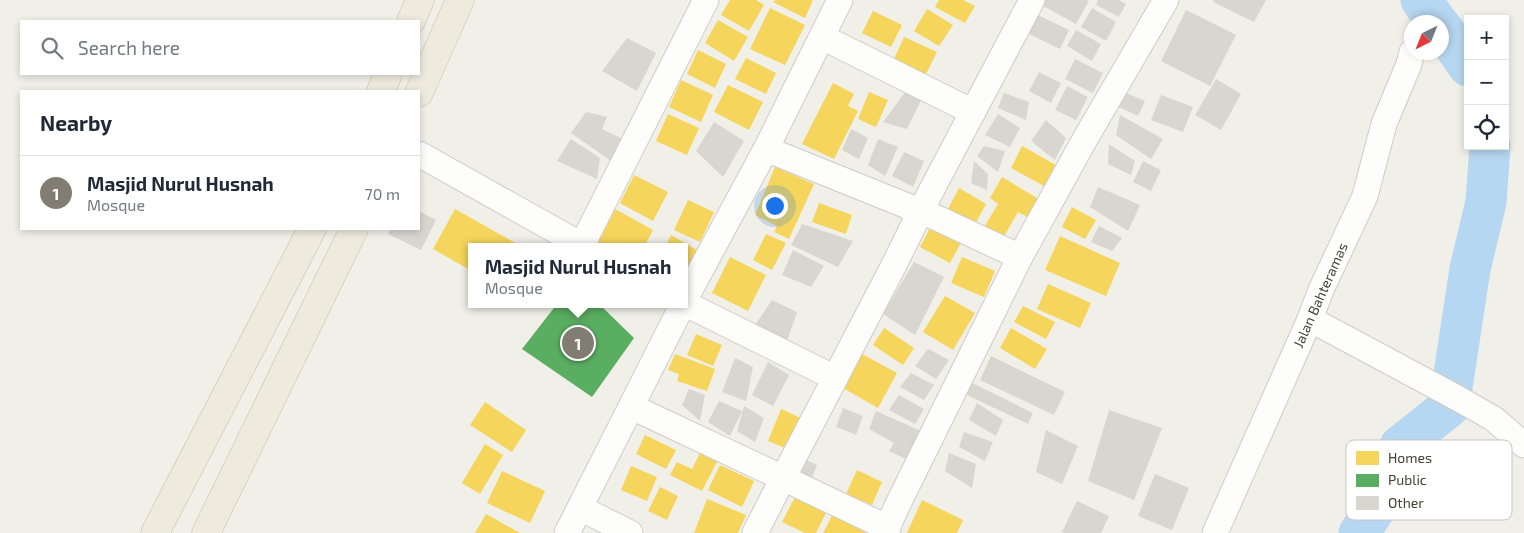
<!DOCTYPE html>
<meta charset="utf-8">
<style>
body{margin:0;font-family:"Exo 2",sans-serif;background:#f2f2f3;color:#1f2937}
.controls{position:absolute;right:15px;top:15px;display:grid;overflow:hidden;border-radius:0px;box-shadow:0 2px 8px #0003}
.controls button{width:45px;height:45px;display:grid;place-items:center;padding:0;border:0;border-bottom:1px solid #e0e1e3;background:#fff;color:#1f2937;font:25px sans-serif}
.compass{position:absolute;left:1404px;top:15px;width:45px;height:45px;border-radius:50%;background:#fff;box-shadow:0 2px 8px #0003;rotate:223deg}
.you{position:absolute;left:774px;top:205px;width:18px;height:18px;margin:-12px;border:4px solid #fff;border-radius:50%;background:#1a73e8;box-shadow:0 0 0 8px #1a73e833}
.badge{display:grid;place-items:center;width:32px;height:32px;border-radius:50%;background:#827d73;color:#fff;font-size:16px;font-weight:700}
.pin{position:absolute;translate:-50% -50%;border:2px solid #fff;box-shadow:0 1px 5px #0006}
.popup{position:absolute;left:468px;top:243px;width:220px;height:65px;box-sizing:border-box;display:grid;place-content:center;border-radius:0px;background:#fff;filter:drop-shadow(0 1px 4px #0005);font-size:16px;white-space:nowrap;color:#747a83}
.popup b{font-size:19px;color:#1f2937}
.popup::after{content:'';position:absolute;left:50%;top:100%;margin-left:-10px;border:10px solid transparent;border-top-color:#fff}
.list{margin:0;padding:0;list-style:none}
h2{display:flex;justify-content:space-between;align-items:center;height:65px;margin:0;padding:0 20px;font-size:21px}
h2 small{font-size:16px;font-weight:400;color:#747a83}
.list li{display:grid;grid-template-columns:32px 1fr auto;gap:15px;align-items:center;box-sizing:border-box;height:75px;padding:0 20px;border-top:1px solid #e0e1e3}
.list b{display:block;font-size:19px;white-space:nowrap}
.list p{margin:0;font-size:16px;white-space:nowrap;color:#747a83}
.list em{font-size:16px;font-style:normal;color:#747a83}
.icon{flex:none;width:28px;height:28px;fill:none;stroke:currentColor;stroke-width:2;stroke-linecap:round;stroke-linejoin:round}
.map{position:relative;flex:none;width:1524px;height:533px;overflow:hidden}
.search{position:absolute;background:#fff;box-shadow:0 2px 8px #0003;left:20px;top:20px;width:400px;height:55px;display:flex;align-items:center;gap:12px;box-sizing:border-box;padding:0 18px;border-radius:0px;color:#747a83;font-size:19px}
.panel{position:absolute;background:#fff;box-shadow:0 2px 8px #0003;left:20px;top:90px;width:400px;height:140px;border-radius:0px}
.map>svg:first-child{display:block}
.homes{fill:#f6d55c}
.public{fill:#5aae61}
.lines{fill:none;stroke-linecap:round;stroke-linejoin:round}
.river{stroke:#b6d7f1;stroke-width:41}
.building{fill:#d8d6cf}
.minor-casing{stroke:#ceccc6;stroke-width:27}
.trunk-casing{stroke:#cabea2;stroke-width:29}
.minor{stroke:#fdfdfc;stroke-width:25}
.trunk{stroke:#eeeade;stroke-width:28}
.labels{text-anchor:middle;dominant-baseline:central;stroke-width:5;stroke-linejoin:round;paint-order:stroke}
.street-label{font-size:14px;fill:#474034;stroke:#fff}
.key{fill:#fff;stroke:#c8c6c2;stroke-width:1}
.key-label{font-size:14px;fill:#474034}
</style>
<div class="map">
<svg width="1524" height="533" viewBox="0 0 1524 533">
<rect width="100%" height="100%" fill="#f0efe8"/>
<g class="homes">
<polygon points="730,0 756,0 764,5 749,31 721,15"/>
<polygon points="775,0 813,0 805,18 773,2"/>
<polygon points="939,0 963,0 975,6 965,23 935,7"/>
<polygon points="770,8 805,25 785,65 750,49"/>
<polygon points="927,9 953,25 939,46 914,31"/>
<polygon points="873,11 902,25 891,47 862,33"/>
<polygon points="718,20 748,37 734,61 705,43"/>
<polygon points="904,37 937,52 925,76 893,61"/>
<polygon points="698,50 726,64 715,88 687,74"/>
<polygon points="746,58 776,73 766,94 735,79"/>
<polygon points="681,80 713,95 701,122 669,107"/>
<polygon points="833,83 854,94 848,106 858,111 834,159 802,144"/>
<polygon points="728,85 763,102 749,130 714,112"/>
<polygon points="869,92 888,100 876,127 858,119"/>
<polygon points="668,114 699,128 687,155 656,141"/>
<polygon points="1022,146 1056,165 1044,186 1011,168"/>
<polygon points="775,167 814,184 789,239 774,232 777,226 755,215"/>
<polygon points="634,175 668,192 653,221 620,203"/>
<polygon points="1002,177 1042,201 1031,219 1018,212 1002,240 983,229 998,204 990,198"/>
<polygon points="959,188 986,204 974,226 947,211"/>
<polygon points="688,200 714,212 700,242 674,230"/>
<polygon points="819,203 852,215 846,234 812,222"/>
<polygon points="1072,207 1096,220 1085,239 1062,227"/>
<polygon points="455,209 517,244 516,247 472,247 472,271 433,249"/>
<polygon points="615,209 653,230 644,247 605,247 597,242"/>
<polygon points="933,222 963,239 950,263 920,247"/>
<polygon points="766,234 786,243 772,270 753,260"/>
<polygon points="671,235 697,250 684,272 684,247 665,247"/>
<polygon points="1060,236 1120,263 1106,296 1045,270"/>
<polygon points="730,257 766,275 748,311 712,293"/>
<polygon points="962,257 995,271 984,297 951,283"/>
<polygon points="1048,284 1091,303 1080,328 1037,309"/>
<polygon points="945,296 975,313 953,350 923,332"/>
<polygon points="1023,306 1055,322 1046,339 1014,322"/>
<polygon points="884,328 914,348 903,365 873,345"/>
<polygon points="1011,328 1047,349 1035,369 1000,348"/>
<polygon points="696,334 722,345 713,366 687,355"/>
<polygon points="675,354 715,369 707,391 677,381 679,374 668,370"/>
<polygon points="862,354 897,373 878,408 843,388"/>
<polygon points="485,402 526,430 512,452 470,425"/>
<polygon points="781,409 803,419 790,450 768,441"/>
<polygon points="645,435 676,450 666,469 636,454"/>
<polygon points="485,444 503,455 480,494 462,483"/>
<polygon points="703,447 720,456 702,491 670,475 677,462 692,469"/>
<polygon points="720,465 754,481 742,507 708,490"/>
<polygon points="631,466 657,477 647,501 621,490"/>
<polygon points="857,470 882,482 872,505 846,494"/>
<polygon points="502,471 545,491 530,523 487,503"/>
<polygon points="660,487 678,496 667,520 648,511"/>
<polygon points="795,497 826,513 816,533 805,533 782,522"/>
<polygon points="707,499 746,515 738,533 694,533"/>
<polygon points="922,500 963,520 957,533 907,533"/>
<polygon points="486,514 520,533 475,533"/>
<polygon points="833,514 866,533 823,533"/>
</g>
<polygon class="public" points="557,304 599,304 634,338 592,397 522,349"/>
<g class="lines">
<g class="river">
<polyline points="1421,0 1437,22"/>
<polyline points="1442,28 1468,66"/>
<polyline points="1359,533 1375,509 1400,446 1449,407 1470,269 1486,202 1490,146"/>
</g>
</g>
<g class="building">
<polygon points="1037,0 1087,0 1089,1 1076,24 1036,2"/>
<polygon points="1098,0 1119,0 1126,4 1119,17 1096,5"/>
<polygon points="1214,0 1266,0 1254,22 1213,2"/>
<polygon points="1092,8 1116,22 1106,41 1081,27"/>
<polygon points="1186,10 1236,35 1210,86 1161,61"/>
<polygon points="1038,15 1069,30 1060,49 1029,34"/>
<polygon points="1076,30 1101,44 1092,61 1067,46"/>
<polygon points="627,38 656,53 637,91 602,71"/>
<polygon points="1075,59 1103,73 1093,93 1065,79"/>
<polygon points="1039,72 1061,83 1051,103 1029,91"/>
<polygon points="1216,79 1241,94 1221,130 1195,115"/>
<polygon points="1067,86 1088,97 1076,120 1055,110"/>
<polygon points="909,87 924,94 907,129 883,122"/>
<polygon points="1119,90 1145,101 1138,116 1112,104"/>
<polygon points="1004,93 1029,102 1026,120 998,108"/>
<polygon points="1161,95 1193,107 1183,132 1151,120"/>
<polygon points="586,112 607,117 602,129 627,141 614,163 571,133"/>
<polygon points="998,114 1020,128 1010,147 985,135"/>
<polygon points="1120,115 1163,139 1151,159 1116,135"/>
<polygon points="1046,120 1066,138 1055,160 1031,141"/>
<polygon points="714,122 744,141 723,177 696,151"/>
<polygon points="851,129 868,138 859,159 842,150"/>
<polygon points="571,139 600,158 597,179 557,161"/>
<polygon points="878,139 898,147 885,176 868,165"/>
<polygon points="1109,144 1135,161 1131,175 1108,164"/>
<polygon points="984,146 1005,151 998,172 977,156"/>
<polygon points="904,152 924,161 913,187 892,176"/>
<polygon points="974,161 988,174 987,190 971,183"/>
<polygon points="1143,161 1161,170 1151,191 1133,182"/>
<polygon points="1098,187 1140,205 1128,231 1090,207"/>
<polygon points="419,211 436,220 421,250 388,234 390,229 419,229"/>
<polygon points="802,224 853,241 838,267 791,245"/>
<polygon points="1099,226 1122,238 1112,251 1091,242"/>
<polygon points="793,250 824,266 811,287 782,275"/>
<polygon points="914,262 944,277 915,335 883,314"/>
<polygon points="772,300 797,312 786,344 753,328"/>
<polygon points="928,349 949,360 936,379 915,366"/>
<polygon points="991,356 1065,392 1054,415 980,380"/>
<polygon points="735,358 753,367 746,401 722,392"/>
<polygon points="768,362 789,375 773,406 752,395"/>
<polygon points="911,373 934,385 924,400 900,387"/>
<polygon points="972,383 1033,413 1028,424 967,395"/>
<polygon points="689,389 705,395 700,421 682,405"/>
<polygon points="899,395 924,409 915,424 889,410"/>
<polygon points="719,401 742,411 730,436 708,422"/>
<polygon points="977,403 1003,420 996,436 969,420"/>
<polygon points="744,406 764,418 755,442 737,431"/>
<polygon points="843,408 863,416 856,435 836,427"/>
<polygon points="1109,410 1162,428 1134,500 1088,481"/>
<polygon points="876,411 923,432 910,461 889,451 894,443 869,429"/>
<polygon points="1046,430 1078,446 1062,484 1036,472"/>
<polygon points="964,432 993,442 985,461 959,447"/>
<polygon points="949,453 976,464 972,488 945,471"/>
<polygon points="802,458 817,465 810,482 794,475"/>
<polygon points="1155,474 1189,488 1172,530 1138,516"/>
<polygon points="1077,501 1109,516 1101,533 1065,533 1062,532"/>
</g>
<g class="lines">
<g class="minor-casing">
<g id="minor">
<polyline points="822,37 973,112"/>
<polyline points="766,149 937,218 1020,257 1085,139 1166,0"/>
<polyline points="419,154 585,247"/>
<polyline points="582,245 706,0"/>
<polyline points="684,301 766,149 840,0"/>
<polyline points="684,303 835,378"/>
<polyline points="1310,319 1459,399 1494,419 1524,445"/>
<polyline points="632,407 783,478 755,533"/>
<polyline points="580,508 630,533"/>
<polyline points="888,528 783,478 895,263 920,212 1032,0"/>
<polyline points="567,533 683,304"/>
<polyline points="885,533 897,506 1020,257"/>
<polyline points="1215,533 1310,319 1321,290 1365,196 1384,124 1409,64 1412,52"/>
</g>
</g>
<g class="trunk-casing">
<g id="trunk">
<polyline points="411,21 420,0"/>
<polyline points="381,91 388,74"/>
<polyline points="419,93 460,0"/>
<polyline points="155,533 312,229"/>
<polyline points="206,533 354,229"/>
</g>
</g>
<use href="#minor" class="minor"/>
<use href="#trunk" class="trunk"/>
</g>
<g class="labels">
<g class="street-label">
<text transform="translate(1320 295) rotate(-66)">Jalan Bahteramas</text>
</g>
</g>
<rect x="1346" y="440" width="166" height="80" rx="8" class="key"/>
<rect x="1356" y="451" width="23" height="14" fill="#f6d55c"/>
<rect x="1356" y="474" width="23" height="13" fill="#5aae61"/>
<rect x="1356" y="496" width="23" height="14" fill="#d8d6cf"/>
<g class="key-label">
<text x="1388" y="463">Homes</text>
<text x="1388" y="485">Public</text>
<text x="1388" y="508">Other</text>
</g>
</svg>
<div class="controls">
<button>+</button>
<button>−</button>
<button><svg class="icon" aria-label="locate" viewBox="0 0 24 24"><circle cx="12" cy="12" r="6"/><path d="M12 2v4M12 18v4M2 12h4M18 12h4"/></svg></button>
</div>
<svg class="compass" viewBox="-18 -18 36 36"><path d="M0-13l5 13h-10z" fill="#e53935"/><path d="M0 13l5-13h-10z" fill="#747a83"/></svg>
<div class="you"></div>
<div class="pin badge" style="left:578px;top:343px">1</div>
<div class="popup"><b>Masjid Nurul Husnah</b>Mosque</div>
<div class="search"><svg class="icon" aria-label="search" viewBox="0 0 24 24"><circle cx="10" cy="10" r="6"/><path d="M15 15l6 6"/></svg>Search here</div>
<section class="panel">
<h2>Nearby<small></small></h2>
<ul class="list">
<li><span class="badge">1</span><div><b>Masjid Nurul Husnah</b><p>Mosque</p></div><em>70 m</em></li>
</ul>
</section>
</div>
